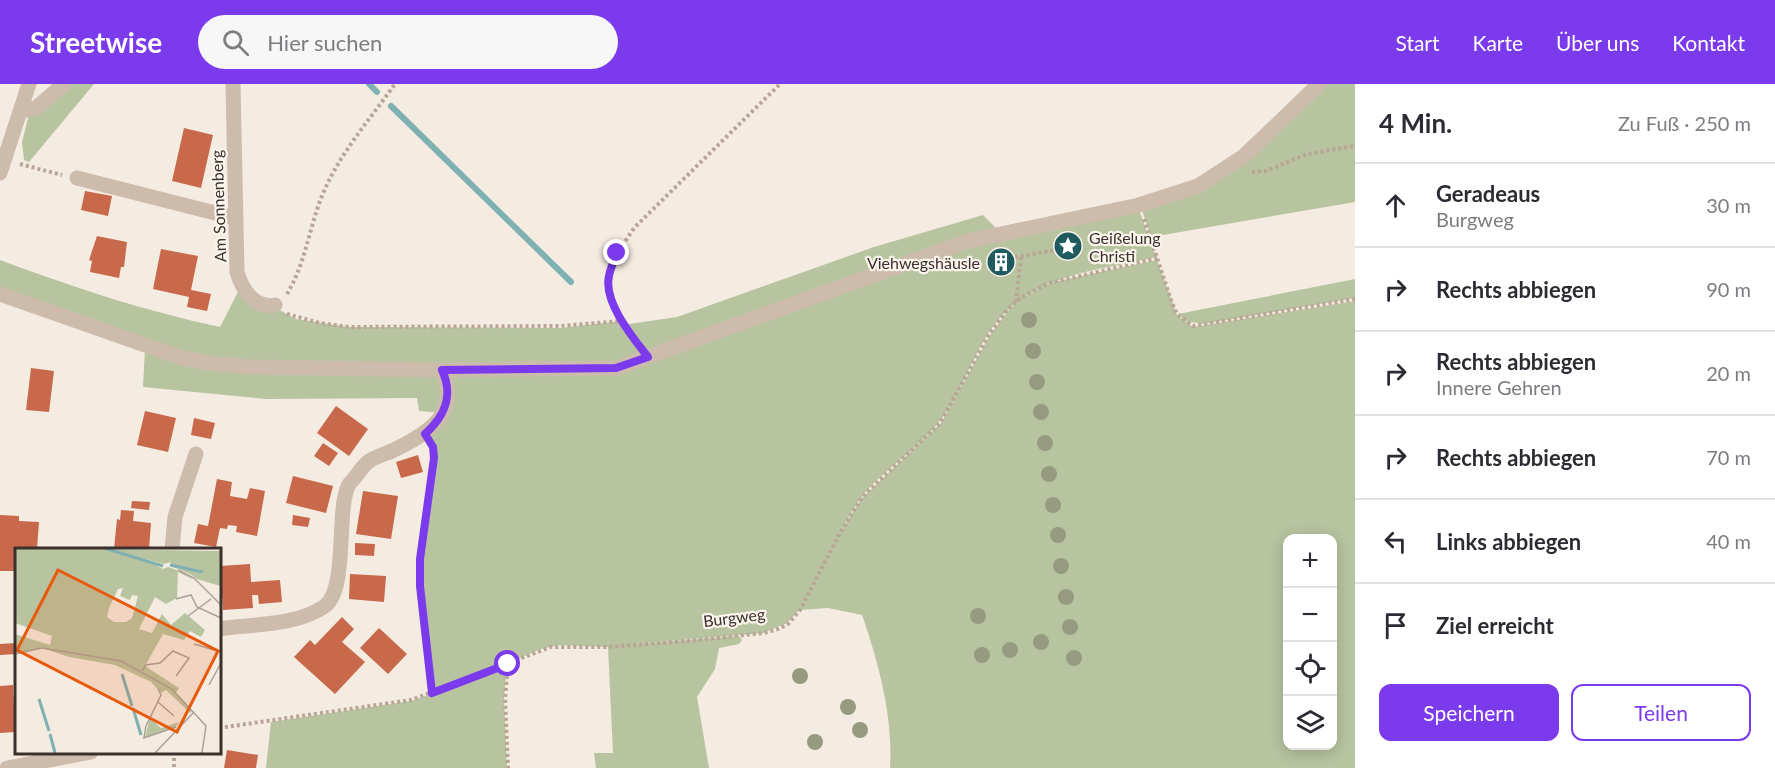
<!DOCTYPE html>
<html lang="de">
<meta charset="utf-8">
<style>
body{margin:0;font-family:Lato,sans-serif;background:#f7f7f7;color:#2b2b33}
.controls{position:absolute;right:18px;bottom:18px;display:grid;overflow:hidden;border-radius:12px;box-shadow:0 3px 15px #0003}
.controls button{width:54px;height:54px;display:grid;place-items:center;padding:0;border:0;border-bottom:2px solid #e1e1e2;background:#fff;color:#2b2b33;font:30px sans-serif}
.stop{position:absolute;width:18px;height:18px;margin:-14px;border:4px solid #7c3aed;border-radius:50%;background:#fff}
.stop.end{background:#7c3aed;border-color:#fff;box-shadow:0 2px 6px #0008}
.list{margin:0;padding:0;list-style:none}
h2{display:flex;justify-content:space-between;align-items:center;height:78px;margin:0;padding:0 24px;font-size:26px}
h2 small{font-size:20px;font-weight:400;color:#7c7c81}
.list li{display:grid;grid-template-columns:39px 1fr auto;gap:18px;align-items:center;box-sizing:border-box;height:84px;padding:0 24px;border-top:2px solid #e1e1e2}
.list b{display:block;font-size:22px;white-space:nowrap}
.list p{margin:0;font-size:20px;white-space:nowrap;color:#7c7c81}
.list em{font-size:20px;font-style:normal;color:#7c7c81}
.actions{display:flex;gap:12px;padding:18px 24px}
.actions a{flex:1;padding:14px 0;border:2px solid #7c3aed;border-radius:12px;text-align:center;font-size:21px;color:#7c3aed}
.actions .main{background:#7c3aed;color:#fff}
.icon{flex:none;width:33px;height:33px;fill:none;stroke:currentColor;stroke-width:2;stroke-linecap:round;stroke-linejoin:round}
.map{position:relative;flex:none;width:1355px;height:684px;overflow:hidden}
header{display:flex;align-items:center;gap:36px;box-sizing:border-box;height:84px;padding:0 30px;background:#7c3aed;color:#fff}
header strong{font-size:28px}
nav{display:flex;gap:33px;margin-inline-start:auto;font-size:21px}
.search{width:420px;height:54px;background:#f7f7f7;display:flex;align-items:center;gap:15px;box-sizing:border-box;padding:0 21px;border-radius:33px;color:#7c7c81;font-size:22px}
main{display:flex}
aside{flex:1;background:#fff}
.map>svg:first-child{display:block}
.green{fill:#b8c4a0;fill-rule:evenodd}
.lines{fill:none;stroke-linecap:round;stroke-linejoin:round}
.stream{stroke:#7fb0b2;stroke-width:6}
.building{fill:#c8694b}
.path{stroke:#b9a596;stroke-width:4;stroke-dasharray:3 3;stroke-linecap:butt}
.minor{stroke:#cdbbac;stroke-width:15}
.tree{fill:#969b7f}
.route{stroke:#7c3aed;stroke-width:8}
.labels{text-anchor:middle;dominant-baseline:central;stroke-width:4.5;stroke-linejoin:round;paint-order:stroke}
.street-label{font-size:16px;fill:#3b302b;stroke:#fbf5ee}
.poi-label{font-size:16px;fill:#3b302b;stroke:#fbf5ee;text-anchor:start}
.inset-river{fill:none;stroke:#7fb0b2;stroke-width:3}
.inset-road{fill:none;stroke:#aaa098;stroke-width:1.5}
.view{fill:#e8590c;fill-opacity:0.15;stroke:#e8590c;stroke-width:3}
.inset-edge{fill:none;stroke:#3b302b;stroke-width:3}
</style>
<header>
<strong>Streetwise</strong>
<div class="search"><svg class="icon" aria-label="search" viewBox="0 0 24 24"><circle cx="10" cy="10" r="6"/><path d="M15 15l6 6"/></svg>Hier suchen</div>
<nav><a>Start</a><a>Karte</a><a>Über uns</a><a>Kontakt</a></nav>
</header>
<main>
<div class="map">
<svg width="1355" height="684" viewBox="0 0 1355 684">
<rect width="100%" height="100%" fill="#f4ebe1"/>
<g class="green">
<polygon points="68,0 94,0 29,78 24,76 22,58 29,30"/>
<polygon points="1323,0 1355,0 1355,118 1151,153 1141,123 1198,104"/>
<path d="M1138,123L1156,173C1092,188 1027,190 988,250C970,278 960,312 939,338C920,362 893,380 872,401C858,415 849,433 839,450L862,414L941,339L990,251L1008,227L1021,215L1049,199L1157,176L1177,231L1193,243L1355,217V684H890C893,632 879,580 862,531L828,524L799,526L787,539L763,549L621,561L739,552L742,556L739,560L719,564L715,585L697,613L709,684H596L594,669H613L608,563L559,561L541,565L479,592L507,581L504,614L507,684H266L271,638L411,617L455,602L433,608L421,502L422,476L435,374L434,363L426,350L442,329L419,327L417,314L266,315L143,303L145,265L0,207V176C72,203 145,227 220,243L240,204L296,235L349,243L560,244L622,237L629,240L677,233L874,163L983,131L998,146ZM1288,454H1332V662H1288Z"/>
<polygon points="1355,195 1355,214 1203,240 1185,237 1178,230"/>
</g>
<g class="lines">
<g class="stream">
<polyline points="369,0 377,8"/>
<polyline points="391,22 571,198"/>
</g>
</g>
<g class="building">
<polygon points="184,44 213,51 201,104 172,97"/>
<polygon points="85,107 112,112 108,132 81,126"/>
<polygon points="97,152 127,158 124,183 121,183 119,194 90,188 92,177 89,176"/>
<polygon points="161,165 198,172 191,206 211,210 207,227 187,223 189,213 153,205"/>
<polygon points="1003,171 1008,181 998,186 993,176"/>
<polygon points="31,284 54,287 49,328 26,326"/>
<polygon points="336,322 368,345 349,372 317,349"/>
<polygon points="145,327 176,334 168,368 137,361"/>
<polygon points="194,334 215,339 211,355 191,351"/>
<polygon points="323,359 338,369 329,382 314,372"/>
<polygon points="418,371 423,388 401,394 396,378"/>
<polygon points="293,392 333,402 326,429 286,419"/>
<polygon points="217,395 232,398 230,412 247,415 250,404 265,407 257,452 236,448 237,442 228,441 227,445 220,444 216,463 194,459 198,440 208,442"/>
<polygon points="363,407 398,412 391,455 356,450"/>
<polygon points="132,417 150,418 149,426 131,424"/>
<polygon points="121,426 134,427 133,437 151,439 149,465 114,465 117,435 120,436"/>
<polygon points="0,431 19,432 19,437 39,438 37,465 16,465 16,487 0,487"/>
<polygon points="293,431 310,434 308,443 292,441"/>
<polygon points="355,459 375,460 374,472 355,471"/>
<polygon points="250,480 251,498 280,496 282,518 259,520 258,511 252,511 253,524 223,526 222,508 219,509 220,482"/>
<polygon points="350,490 386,492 384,518 349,515"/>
<polygon points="342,533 354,545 342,558 365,578 335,610 294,573 310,556 315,561"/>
<polygon points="379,544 407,570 388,590 360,564"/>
<polygon points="16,559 16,570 0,571 0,560"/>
<polygon points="13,601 15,648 0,649 0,602"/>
<polygon points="227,666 258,671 256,684 224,684"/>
</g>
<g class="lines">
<g class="path">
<polyline points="20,80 62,91"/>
<polyline points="1252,88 1266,87 1307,70 1355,62"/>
<polyline points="1144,135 1172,219 1177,230 1193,242 1355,215"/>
<polyline points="1009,174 1061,165 1068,154"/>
<path d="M287,210C304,182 308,151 319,120C334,76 368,38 395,0"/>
<polyline points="1016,218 1021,172"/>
<polyline points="287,230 320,239 349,243 560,242 621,237"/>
<path d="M638,260C602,211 600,194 634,144L780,0"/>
<polyline points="508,580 505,615 508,684"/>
<polyline points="432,609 420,502 421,475 434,374 433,363"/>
<polyline points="219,644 411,616 551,563 608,563 689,557 764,549 778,545 788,540 800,526 839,451 862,413 940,339 988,252 1007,226 1020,214 1049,199 1158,174"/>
<polyline points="174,668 174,684"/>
</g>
<g class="minor">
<path d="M233,0L237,188C242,205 254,225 275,221"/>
<polyline points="22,27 36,24 64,0"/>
<polyline points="0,89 29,0"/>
<polyline points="77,94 235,134"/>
<polyline points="0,210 182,274 216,280 251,283 442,286 617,284 968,157 1139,121 1198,102 1244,72 1319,0"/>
<polyline points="172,465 175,433 196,370"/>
<path d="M219,545C252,540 297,542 325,522C349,504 335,419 350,399C356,393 361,384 368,378C374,373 385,370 392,367C427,350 462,330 442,286"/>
<polyline points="7,684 91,668"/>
</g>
</g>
<g class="tree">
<circle cx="1029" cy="236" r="8"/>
<circle cx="1033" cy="267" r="8"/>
<circle cx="1037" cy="298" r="8"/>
<circle cx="1041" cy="328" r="8"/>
<circle cx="1045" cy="359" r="8"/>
<circle cx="1049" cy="390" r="8"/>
<circle cx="1053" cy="421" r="8"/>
<circle cx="1058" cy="451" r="8"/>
<circle cx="1061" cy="482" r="8"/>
<circle cx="1066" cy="513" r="8"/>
<circle cx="978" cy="532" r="8"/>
<circle cx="1070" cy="543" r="8"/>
<circle cx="1041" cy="558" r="8"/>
<circle cx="1010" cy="566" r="8"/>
<circle cx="982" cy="571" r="8"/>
<circle cx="1074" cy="574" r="8"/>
<circle cx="800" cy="592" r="8"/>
<circle cx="848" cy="623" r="8"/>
<circle cx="860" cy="646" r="8"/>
<circle cx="815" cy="658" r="8"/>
</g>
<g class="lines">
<path class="route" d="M508,580L432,609L420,502V475L434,374L433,363L425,350C445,332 454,312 442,286L616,284L648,273C633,254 603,218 609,192C610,185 614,177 617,169"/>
</g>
<defs>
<g id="sight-disc" transform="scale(1.5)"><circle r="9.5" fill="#1f5a5e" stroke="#fbf5ee"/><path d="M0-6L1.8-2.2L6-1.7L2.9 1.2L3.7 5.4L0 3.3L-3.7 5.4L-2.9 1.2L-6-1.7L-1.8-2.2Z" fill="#fff"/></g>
<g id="building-disc" transform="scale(1.5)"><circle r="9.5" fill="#1f5a5e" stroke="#fbf5ee"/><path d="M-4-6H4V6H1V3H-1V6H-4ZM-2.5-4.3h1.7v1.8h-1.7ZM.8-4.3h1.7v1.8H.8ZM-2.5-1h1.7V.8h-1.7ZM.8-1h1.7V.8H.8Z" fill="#fff"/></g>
</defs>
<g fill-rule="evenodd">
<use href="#sight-disc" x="1068" y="162"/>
<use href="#building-disc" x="1001" y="178"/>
</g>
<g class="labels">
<g class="street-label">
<text transform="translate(218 122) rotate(-92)">Am Sonnenberg</text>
<text transform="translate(734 533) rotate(-7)">Burgweg</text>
</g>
<g class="poi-label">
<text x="1089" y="153">Geißelung<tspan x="1089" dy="18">Christi</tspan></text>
<text x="980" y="178" text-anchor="end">Viehwegshäusle</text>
</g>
</g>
<g transform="translate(15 464)">
<rect width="206" height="206" fill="#f4ebe1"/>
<path d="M0,0L205,3V38L182,31L175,26L156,18V14L149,16L127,10L148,21L153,19L170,25L179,32L163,24L162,50L151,56L140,49L124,81L137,85L147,66L156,77L170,65L190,82L186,89L175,83L169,92L148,86L130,118L164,140L161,145L177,163L175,165L151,142L146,145L136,134L100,117L54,109L27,100L0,106V86L35,97L37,88L0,75ZM108,40L105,48L115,52L117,47L123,48L117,70L111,74H99L92,69L94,60L103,41ZM135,170L146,180L164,174L161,179L130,190Z" fill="#b8c4a0" fill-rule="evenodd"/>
<path class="inset-river" d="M89,0L148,18M155,17L188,24M107,126L117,158M24,151L34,183M118,160L126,187M35,186L40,205"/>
<path class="inset-road" d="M163,22L179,30L206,57M161,51L176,47L182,59L206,70M173,68L196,51M179,96L206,104M0,106L27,100L106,113L157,141L191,178M127,123L131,117L145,115L158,103L174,110L161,128M194,137L206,115M143,141L146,147L131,178L129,190L161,179M143,154L159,168M140,205L179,164M187,205L191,178"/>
<path class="view" d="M43,22L203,103L162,184L2,102Z"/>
<rect width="206" height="206" class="inset-edge"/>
</g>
</svg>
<div class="controls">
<button>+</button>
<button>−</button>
<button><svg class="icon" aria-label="locate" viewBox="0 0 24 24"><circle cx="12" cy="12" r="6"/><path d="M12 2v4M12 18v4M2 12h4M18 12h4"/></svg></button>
<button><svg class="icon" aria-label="layers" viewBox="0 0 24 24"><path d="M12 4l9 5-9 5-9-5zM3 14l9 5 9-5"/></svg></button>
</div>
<div class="stop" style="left:508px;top:580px"></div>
<div class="stop end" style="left:617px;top:169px"></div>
</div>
<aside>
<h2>4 Min.<small>Zu Fuß · 250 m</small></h2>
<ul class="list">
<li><svg class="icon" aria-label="ahead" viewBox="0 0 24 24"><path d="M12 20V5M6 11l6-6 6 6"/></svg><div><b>Geradeaus</b><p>Burgweg</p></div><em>30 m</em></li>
<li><svg class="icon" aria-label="right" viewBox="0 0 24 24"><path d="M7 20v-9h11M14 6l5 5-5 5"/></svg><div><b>Rechts abbiegen</b></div><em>90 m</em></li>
<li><svg class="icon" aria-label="right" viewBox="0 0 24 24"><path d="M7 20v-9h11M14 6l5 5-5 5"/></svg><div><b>Rechts abbiegen</b><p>Innere Gehren</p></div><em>20 m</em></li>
<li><svg class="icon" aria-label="right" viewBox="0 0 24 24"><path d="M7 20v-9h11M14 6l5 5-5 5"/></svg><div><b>Rechts abbiegen</b></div><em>70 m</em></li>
<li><svg class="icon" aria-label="left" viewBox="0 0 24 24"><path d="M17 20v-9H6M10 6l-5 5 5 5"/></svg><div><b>Links abbiegen</b></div><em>40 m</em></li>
<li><svg class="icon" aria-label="arrive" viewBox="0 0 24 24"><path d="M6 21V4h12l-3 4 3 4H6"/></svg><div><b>Ziel erreicht</b></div></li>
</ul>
<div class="actions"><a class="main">Speichern</a><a>Teilen</a></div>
</aside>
</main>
